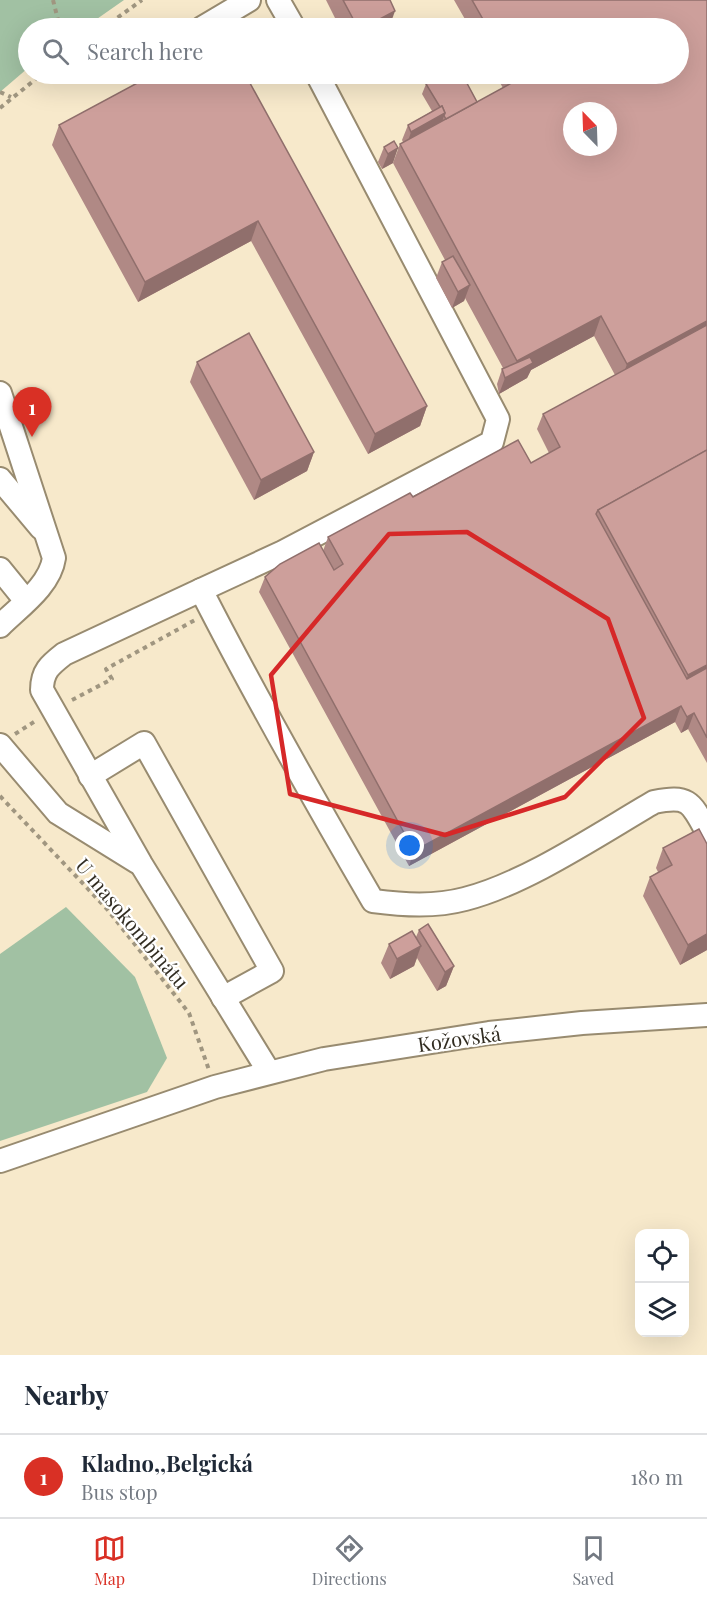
<!DOCTYPE html>
<meta charset="utf-8">
<style>
body{margin:0;font-family:"Playfair Display",serif;background:#f2f2f3;color:#1f2937}
.controls{position:absolute;right:18px;bottom:18px;display:grid;overflow:hidden;border-radius:12px;box-shadow:0 6px 24px #0002}
.controls button{width:54px;height:54px;display:grid;place-items:center;padding:0;border:0;border-bottom:2px solid #e0e1e3;background:#fff;color:#1f2937;font:30px sans-serif}
.compass{position:absolute;left:563px;top:102px;width:54px;height:54px;border-radius:50%;background:#fff;box-shadow:0 6px 24px #0002;rotate:337deg}
.you{position:absolute;left:410px;top:846px;width:21px;height:21px;margin:-15px;border:4px solid #fff;border-radius:50%;background:#1a73e8;box-shadow:0 0 0 9px #1a73e833}
.badge{display:grid;place-items:center;width:39px;height:39px;border-radius:50%;background:#d93025;color:#fff;font-size:20px;font-weight:700}
.pin{position:absolute;translate:-50% -50px;filter:drop-shadow(0 2px 3px #0008)}
.pin::after{content:'';position:absolute;top:32px;width:21px;height:18px;background:inherit;clip-path:polygon(0 0,100% 0,50% 100%)}
.list{margin:0;padding:0;list-style:none}
h2{display:flex;justify-content:space-between;align-items:center;height:78px;margin:0;padding:0 24px;font-size:26px}
h2 small{font-size:20px;font-weight:400;color:#747a83}
.list li{display:grid;grid-template-columns:39px 1fr auto;gap:18px;align-items:center;box-sizing:border-box;height:84px;padding:0 24px;border-top:2px solid #e0e1e3}
.list b{display:block;font-size:22px;white-space:nowrap}
.list p{margin:0;font-size:20px;white-space:nowrap;color:#747a83}
.list em{font-size:20px;font-style:normal;color:#747a83}
.icon{flex:none;width:33px;height:33px;fill:none;stroke:currentColor;stroke-width:2;stroke-linecap:round;stroke-linejoin:round}
.map{position:relative;flex:none;width:707px;height:1355px;overflow:hidden}
.search{position:absolute;background:#fff;box-shadow:0 6px 24px #0002;left:18px;right:18px;top:18px;height:66px;display:flex;align-items:center;gap:15px;box-sizing:border-box;padding:0 21px;border-radius:33px;color:#747a83;font-size:22px}
.sheet{height:162px;background:#fff}
nav{display:flex;justify-content:space-around;align-items:center;box-sizing:border-box;height:84px;border-top:2px solid #e0e1e3;background:#fff;font-size:16px;color:#747a83}
nav a{display:grid;justify-items:center;gap:3px}
nav .on{color:#d93025}
.map>svg:first-child{display:block}
.forest{fill:#a1c1a3}
.lines{fill:none;stroke-linecap:round;stroke-linejoin:round}
.minor-casing{stroke:#988b70;stroke-width:26}
.path{stroke:#a09680;stroke-width:4;stroke-dasharray:4.5 4.5;stroke-linecap:butt}
.minor{stroke:#fff;stroke-width:22}
.wall{fill:#b08985}
.shaded-wall{fill:#906f6c}
.building{fill:#cd9f9b;stroke:#906f6c;stroke-width:1.5;fill-rule:evenodd}
.marked{fill:none;stroke:#d62828;stroke-width:4.5;stroke-linejoin:round}
.labels{text-anchor:middle;dominant-baseline:central;stroke-width:4.5;stroke-linejoin:round;paint-order:stroke}
.street-label{font-size:20px;fill:#322d22;stroke:#fff}
</style>
<div class="map">
<svg width="707" height="1355" viewBox="0 0 707 1355">
<rect width="100%" height="100%" fill="#f7e9cb"/>
<g class="forest">
<polygon points="0,0 124,0 84,28 28,28 28,68 0,92"/>
<polygon points="66,907 135,977 167,1058 147,1092 0,1141 0,954"/>
</g>
<g class="lines">
<g class="minor-casing">
<g id="minor">
<polyline points="278,0 294,28"/>
<polyline points="202,28 249,0"/>
<path d="M317,74L498,419L492,442L283,552L201,590C255,696 313,798 373,901C404,905 435,907 465,899C525,884 599,834 654,802C689,795 691,802 707,832"/>
<path d="M0,393L54,558C50,586 19,607 0,626"/>
<polyline points="0,479 41,528"/>
<polyline points="0,569 26,601"/>
<path d="M201,590L64,654C50,665 42,671 42,690L141,864L269,1072"/>
<polyline points="0,745 58,813 137,862"/>
<polyline points="90,776 144,743 272,971 223,998"/>
<polyline points="0,1161 215,1087 324,1059 489,1033 582,1023 707,1015"/>
</g>
</g>
<g class="path">
<polyline points="53,0 60,28"/>
<polyline points="103,28 142,0"/>
<polyline points="0,92 11,97"/>
<polyline points="0,108 42,74"/>
<polyline points="72,700 112,679 106,669 195,620"/>
<polyline points="15,734 37,720"/>
<polyline points="0,796 107,909 189,1013 209,1070"/>
</g>
<use href="#minor" class="minor"/>
</g>
<g class="wall">
<polygon points="326,0 390,0 389,28 340,28"/>
<polygon points="454,0 707,0 707,763 688,729 681,733 675,722 409,866 259,592 265,577 323,551 328,537 413,497 531,463 549,453 537,429 543,414 615,375 594,336 531,370 527,378 499,394 497,384 502,369 503,368 465,298 464,301 452,308 436,278 442,262 445,260 393,163 400,144 403,142 402,140 408,125 432,111 422,94 426,84 477,102 503,88 495,74 678,74 678,28 470,28"/>
<polygon points="154,74 427,406 420,426 368,454 251,241 138,302 52,145 59,125"/>
<polygon points="384,147 393,163 382,169 378,162"/>
<polygon points="197,362 314,452 307,471 254,500 190,382"/>
<polygon points="707,844 707,950 680,965 643,896 650,877 658,872 656,868 663,848"/>
<polygon points="419,930 454,966 446,986 437,991 417,958 414,966 390,979 381,963 389,944 416,937"/>
</g>
<g class="shaded-wall">
<polygon points="395,11 389,28 363,28"/>
<polygon points="445,113 440,128 406,147 411,132"/>
<polygon points="398,148 393,163 382,169 388,154"/>
<polygon points="258,221 251,241 138,302 145,282"/>
<polygon points="470,285 464,301 452,308 458,292"/>
<polygon points="601,316 594,336 531,370 527,378 499,394 505,378 512,374 517,361"/>
<polygon points="707,321 707,331 620,384 627,364"/>
<polygon points="427,406 420,426 368,454 375,434"/>
<polygon points="314,452 307,471 254,500 261,480"/>
<polygon points="707,665 707,681 681,695 688,675"/>
<polygon points="681,706 675,722 409,866 414,851"/>
<polygon points="694,713 688,729 681,733 687,717"/>
<polygon points="707,934 707,950 680,965 688,945"/>
<polygon points="421,946 414,966 390,979 397,959"/>
<polygon points="454,966 446,986 437,991 445,972"/>
</g>
<g class="building">
<polygon points="343,0 390,0 395,11 363,28 358,28"/>
<path d="M472,0H707V321L627,364L601,316L517,361L400,144L517,80L513,74H678V28H488ZM572,111H608V147H572Z"/>
<polygon points="154,74 245,74 427,406 375,434 258,221 145,282 59,125"/>
<polygon points="444,74 462,74 477,102 446,119 444,116 445,113 442,106 440,107 426,84"/>
<polygon points="442,106 445,113 411,132 408,125"/>
<polygon points="394,141 398,148 388,154 384,147"/>
<polygon points="453,256 470,285 458,292 442,262"/>
<polygon points="707,325 707,450 598,510 596,514 687,679 707,668 707,738 694,713 687,717 681,706 414,851 265,577 280,564 319,543 334,570 343,564 328,537 410,493 413,497 518,440 531,463 560,447 543,414"/>
<polygon points="249,333 314,452 261,480 197,362"/>
<polygon points="530,357 533,363 505,378 502,369"/>
<polygon points="707,450 707,665 688,675 598,510"/>
<polygon points="699,829 707,844 707,934 688,945 650,877 672,865 663,848"/>
<polygon points="428,924 454,966 445,972 419,930"/>
<polygon points="412,931 421,946 397,959 389,944"/>
</g>
<path class="marked" d="M467,532L608,619L644,718L565,797L445,835L290,794L271,675L389,534Z"/>
<g class="labels">
<g class="street-label">
<text transform="translate(133 923) rotate(50)">U masokombinátu</text>
<text transform="translate(459 1038) rotate(-8)">Kožovská</text>
</g>
</g>
</svg>
<div class="controls">
<button><svg class="icon" aria-label="locate" viewBox="0 0 24 24"><circle cx="12" cy="12" r="6"/><path d="M12 2v4M12 18v4M2 12h4M18 12h4"/></svg></button>
<button><svg class="icon" aria-label="layers" viewBox="0 0 24 24"><path d="M12 4l9 5-9 5-9-5zM3 14l9 5 9-5"/></svg></button>
</div>
<svg class="compass" viewBox="-18 -18 36 36"><path d="M0-13l5 13h-10z" fill="#e53935"/><path d="M0 13l5-13h-10z" fill="#747a83"/></svg>
<div class="you"></div>
<div class="pin badge" style="left:32px;top:437px">1</div>
<div class="search"><svg class="icon" aria-label="search" viewBox="0 0 24 24"><circle cx="10" cy="10" r="6"/><path d="M15 15l6 6"/></svg>Search here</div>
</div>
<section class="sheet">
<h2>Nearby<small></small></h2>
<ul class="list">
<li><span class="badge">1</span><div><b>Kladno,,Belgická</b><p>Bus stop</p></div><em>180 m</em></li>
</ul>
</section>
<nav>
<a class="on"><svg class="icon" aria-label="map" viewBox="0 0 24 24"><path d="M3 6l6-2 6 2 6-2v14l-6 2-6-2-6 2zM9 4v14M15 6v14"/></svg>Map</a>
<a><svg class="icon" aria-label="directions" viewBox="0 0 24 24"><path d="M12 3l9 9-9 9-9-9zM9 14v-3h6M13 9l2 2-2 2"/></svg>Directions</a>
<a><svg class="icon" aria-label="saved" viewBox="0 0 24 24"><path d="M7 4h10v16l-5-4-5 4z"/></svg>Saved</a>
</nav>
